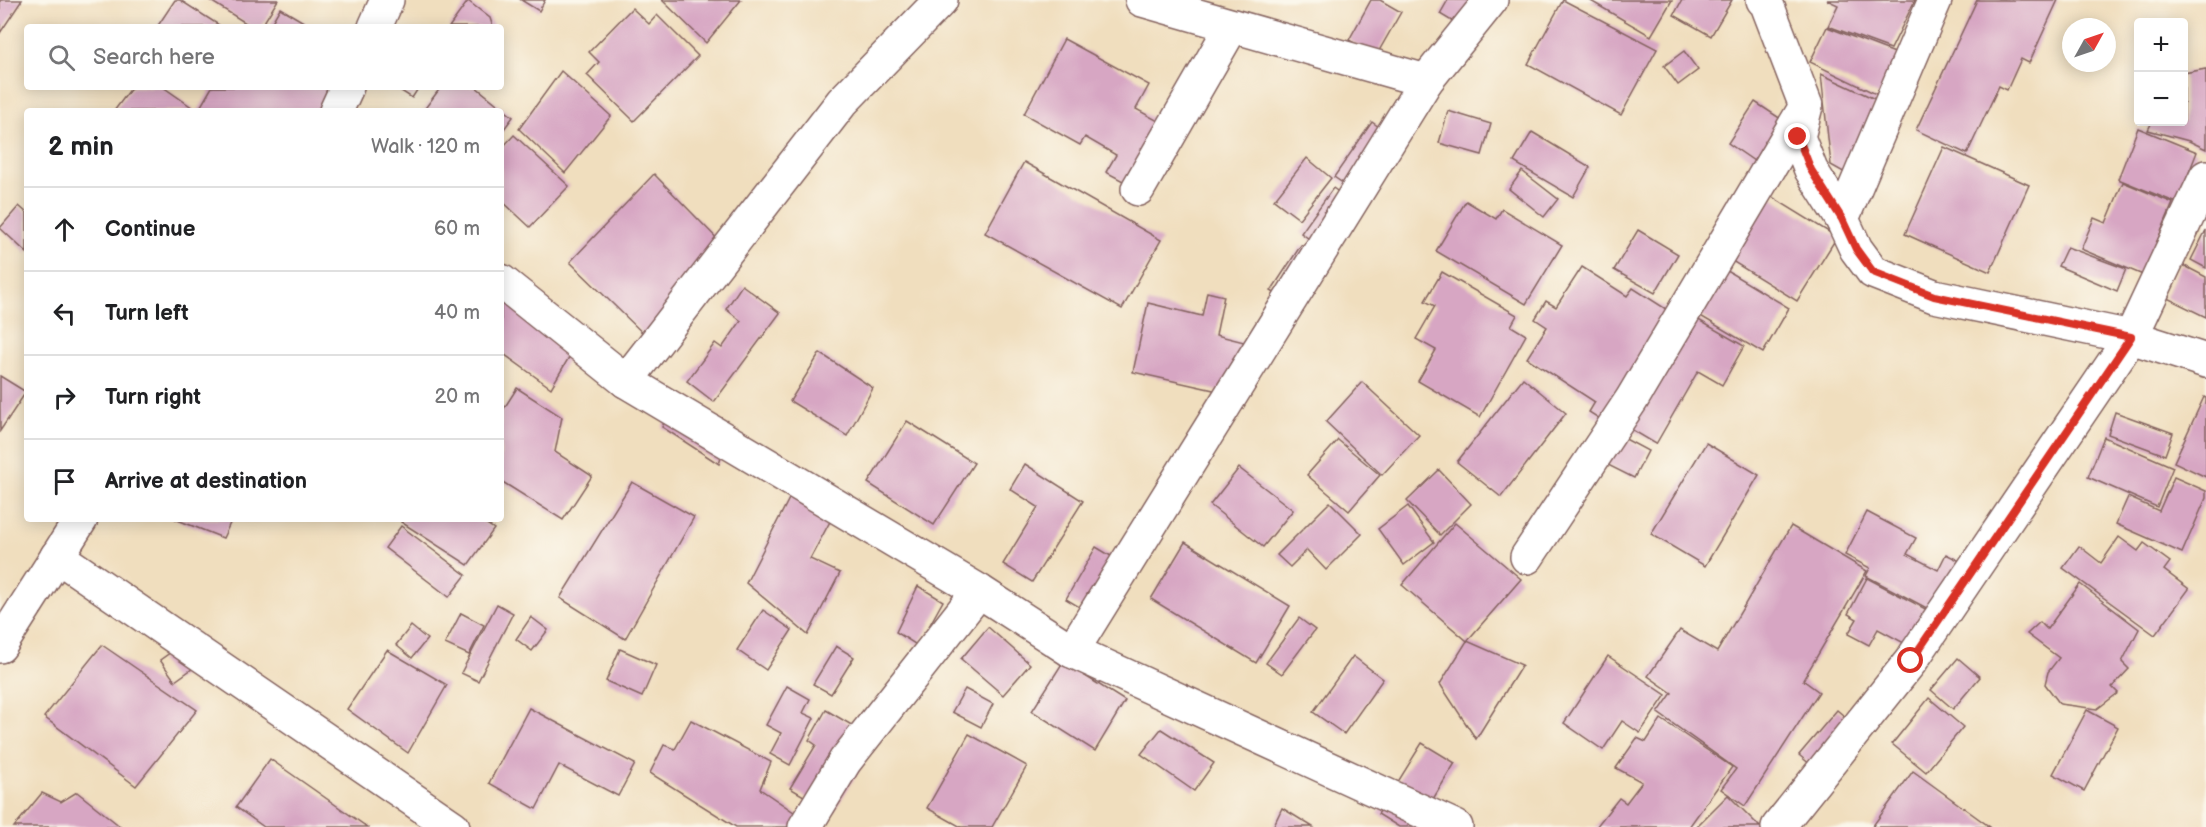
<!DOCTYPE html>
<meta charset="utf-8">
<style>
body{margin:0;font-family:"Balsamiq Sans",sans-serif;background:#f6f6f6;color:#202124}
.controls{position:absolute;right:18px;top:18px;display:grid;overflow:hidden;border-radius:6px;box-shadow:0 3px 15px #0003}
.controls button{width:54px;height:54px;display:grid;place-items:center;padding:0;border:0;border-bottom:2px solid #e0e0e0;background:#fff;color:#202124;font:30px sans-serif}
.compass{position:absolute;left:2062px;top:18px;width:54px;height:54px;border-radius:50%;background:#fff;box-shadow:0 3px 15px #0003;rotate:50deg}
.stop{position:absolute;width:18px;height:18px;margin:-14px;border:4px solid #d93025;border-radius:50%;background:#fff}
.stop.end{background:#d93025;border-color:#fff;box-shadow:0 2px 6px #0008}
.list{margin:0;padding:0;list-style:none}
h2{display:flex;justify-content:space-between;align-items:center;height:78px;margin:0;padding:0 24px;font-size:26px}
h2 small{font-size:20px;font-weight:400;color:#757577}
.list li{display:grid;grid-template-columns:39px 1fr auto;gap:18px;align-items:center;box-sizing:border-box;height:84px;padding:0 24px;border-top:2px solid #e0e0e0}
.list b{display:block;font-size:22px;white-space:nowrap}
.list em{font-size:20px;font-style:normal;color:#757577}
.icon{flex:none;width:33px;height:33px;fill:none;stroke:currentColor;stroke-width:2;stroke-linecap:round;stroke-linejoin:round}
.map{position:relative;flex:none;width:2206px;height:827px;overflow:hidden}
.search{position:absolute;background:#fff;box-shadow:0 3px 15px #0003;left:24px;top:24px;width:480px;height:66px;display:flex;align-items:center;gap:15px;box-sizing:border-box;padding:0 21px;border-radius:6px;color:#757577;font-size:22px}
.panel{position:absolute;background:#fff;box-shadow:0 3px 15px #0003;left:24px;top:108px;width:480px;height:414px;border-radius:6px}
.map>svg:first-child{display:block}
.building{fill:#d7a6c3}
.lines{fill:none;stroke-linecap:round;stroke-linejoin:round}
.street-casing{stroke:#84625e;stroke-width:36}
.street{stroke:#fff;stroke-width:33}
.route{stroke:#d93025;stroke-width:8}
</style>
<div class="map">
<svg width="2206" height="827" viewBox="0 0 2206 827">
<rect width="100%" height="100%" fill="#fbf7ec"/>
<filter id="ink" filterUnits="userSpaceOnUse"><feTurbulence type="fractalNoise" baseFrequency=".0167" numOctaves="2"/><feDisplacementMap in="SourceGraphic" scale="12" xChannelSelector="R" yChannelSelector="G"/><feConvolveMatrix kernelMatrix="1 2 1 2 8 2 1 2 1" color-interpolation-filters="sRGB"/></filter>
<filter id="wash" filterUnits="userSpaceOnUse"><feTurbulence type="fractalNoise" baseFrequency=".008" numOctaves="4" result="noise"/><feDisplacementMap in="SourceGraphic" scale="24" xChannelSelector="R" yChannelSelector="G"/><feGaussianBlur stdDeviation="1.35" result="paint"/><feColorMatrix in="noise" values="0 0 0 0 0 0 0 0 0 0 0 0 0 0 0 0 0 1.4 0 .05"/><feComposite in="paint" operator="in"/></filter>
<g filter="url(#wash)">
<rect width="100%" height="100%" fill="#f0debe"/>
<g id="blocks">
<g class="building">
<polygon points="0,0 22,0 0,33"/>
<polygon points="175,0 180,0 222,27 157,27"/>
<polygon points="209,0 278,0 261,27 252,27"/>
<polygon points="521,0 545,0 539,11"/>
<polygon points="662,0 741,0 706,43"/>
<polygon points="1371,0 1380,0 1401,12 1376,56 1349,40"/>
<polygon points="1448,0 1482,0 1465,29 1440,14"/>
<polygon points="1563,0 1657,49 1621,115 1528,64"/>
<polygon points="1589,0 1672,0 1651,36"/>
<polygon points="1682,0 1732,0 1711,36 1674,15"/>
<polygon points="1827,0 1915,0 1891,49 1828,26 1838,5"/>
<polygon points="1977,0 2058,0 2029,63 2021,59 2007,90 1999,86 1967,154 1916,130"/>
<polygon points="468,1 490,18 493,27 449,27"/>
<polygon points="280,8 312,27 269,27"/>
<polygon points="632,8 649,24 657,15 698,56 634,121 587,75 599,62 589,52"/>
<polygon points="1827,27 1900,55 1880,96 1810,62"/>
<polygon points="1064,39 1149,85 1136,109 1171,128 1138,189 1106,172 1116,155 1085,137 1080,145 1024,114"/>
<polygon points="1684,51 1698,70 1678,85 1664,66"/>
<polygon points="2206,69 2206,149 2189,141 2148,130 2152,122 2184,122 2184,73"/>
<polygon points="561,71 611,116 565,173 519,129"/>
<polygon points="1821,74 1877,100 1847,174 1831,165"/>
<polygon points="132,87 163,87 193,108 191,111 114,111"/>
<polygon points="212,87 329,87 326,111 198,111"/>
<polygon points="395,87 419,87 412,98"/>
<polygon points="441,87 476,87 513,117 501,133 501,111 423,111"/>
<polygon points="1755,102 1784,121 1757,163 1728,143"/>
<polygon points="1448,111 1491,124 1482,155 1439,143"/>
<polygon points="1372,122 1397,140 1359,194 1334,177"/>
<polygon points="2138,128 2197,152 2177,203 2118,179"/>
<polygon points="1532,132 1590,167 1573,197 1514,162"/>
<polygon points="514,135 569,186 530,227 501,200 501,149"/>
<polygon points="1944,147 2029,185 1990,272 1905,234"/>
<polygon points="1307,158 1331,178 1299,219 1274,200"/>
<polygon points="1024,162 1161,240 1122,309 985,233"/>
<polygon points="1522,171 1558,199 1544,217 1509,189"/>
<polygon points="654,174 735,257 659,349 570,262"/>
<polygon points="2123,182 2173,203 2143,275 2081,249 2094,218 2106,223"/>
<polygon points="1333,188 1355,204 1323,249 1301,233"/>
<polygon points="1764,192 1837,237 1797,301 1724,256"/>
<polygon points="1466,201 1496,219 1502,209 1562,245 1526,304 1436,251"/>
<polygon points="19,206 27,213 27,253 0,228"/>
<polygon points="1638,230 1678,254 1655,293 1614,270"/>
<polygon points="2206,230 2206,268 2191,260"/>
<polygon points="1301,245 1319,258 1289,302 1271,291"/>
<polygon points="2067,247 2126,269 2117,291 2058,266"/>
<polygon points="2181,264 2206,277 2206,317 2165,297"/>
<polygon points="1719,266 1789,308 1763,353 1692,311"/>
<polygon points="1582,267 1627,296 1633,288 1677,316 1608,424 1589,412 1595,402 1527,358 1547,327 1535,319 1546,301 1556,307"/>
<polygon points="1442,272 1517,315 1511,326 1526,335 1480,417 1418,381 1436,350 1416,339 1435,306 1425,301"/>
<polygon points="517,282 578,342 551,388 501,352 501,306"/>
<polygon points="742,285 780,313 714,402 687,381 715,343 722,348 741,321 726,309"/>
<polygon points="1207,292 1224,296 1216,335 1248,343 1236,395 1133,372 1148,303 1202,316"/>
<polygon points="1688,314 1744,346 1722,385 1698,371 1656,444 1624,425"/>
<polygon points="820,353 873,388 847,436 790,401"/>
<polygon points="0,376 26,392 0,431"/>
<polygon points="1523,378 1566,413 1501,497 1457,462"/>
<polygon points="1362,382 1419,435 1382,475 1326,422"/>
<polygon points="517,388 562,417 555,452 592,476 563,520 501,481 501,413"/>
<polygon points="2204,397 2206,398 2206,477 2174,462"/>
<polygon points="671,408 725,446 719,464 662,427"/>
<polygon points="2115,412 2173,433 2165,455 2108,434"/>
<polygon points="907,421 974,463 934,525 868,483"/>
<polygon points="1618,435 1648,451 1634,478 1604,463"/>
<polygon points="2104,437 2173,467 2157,507 2088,477"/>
<polygon points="1338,440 1380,475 1349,511 1307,475"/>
<polygon points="1706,443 1759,475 1705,566 1651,534"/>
<polygon points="1025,464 1083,501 1032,582 1003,564 1038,507 1010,489"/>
<polygon points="1239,468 1293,510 1263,547 1210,505"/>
<polygon points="1439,470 1471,504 1440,535 1407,501"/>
<polygon points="2174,477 2206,491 2206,498 2182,553 2116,524 2128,497 2159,511"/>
<polygon points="632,482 694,517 625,639 560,598"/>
<polygon points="794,489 834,514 810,559 840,573 808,635 746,583"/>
<polygon points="1330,502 1362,534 1326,570 1307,550 1290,567 1277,555"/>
<polygon points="1408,506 1434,542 1404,565 1378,529"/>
<polygon points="1867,512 1916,538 1907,554 1938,570 1946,554 1964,563 1938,614 1866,576 1870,568 1845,555"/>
<polygon points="175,519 232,519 223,538"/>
<polygon points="403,519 479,519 494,529 468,565 401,522"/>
<polygon points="1455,523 1521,579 1467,641 1522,665 1476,739 1440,684 1467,641 1402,585"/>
<polygon points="401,526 466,575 449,597 385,548"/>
<polygon points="1791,526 1867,571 1803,680 1819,692 1745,806 1721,789 1736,769 1658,713 1672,693 1648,676 1680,630 1717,652"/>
<polygon points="2119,537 2138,551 2144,543 2170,562 2164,570 2189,589 2155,635 2063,568 2079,546 2101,563"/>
<polygon points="1185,542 1290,606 1256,663 1151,599"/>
<polygon points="1096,547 1121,562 1091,614 1066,599"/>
<polygon points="1867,578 1933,613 1915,649 1878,629 1869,645 1848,634 1857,619 1848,614"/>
<polygon points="2080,584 2139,629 2122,662 2129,669 2112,687 2118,693 2097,709 2060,704 2045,684 2048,672 2059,658 2027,634 2040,622 2047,629"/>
<polygon points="918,586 943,601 918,646 896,632"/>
<polygon points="497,604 513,613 478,681 461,673"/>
<polygon points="763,610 792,630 766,670 737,650"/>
<polygon points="461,613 484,625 469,655 445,644"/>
<polygon points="531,617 548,630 532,651 516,639"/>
<polygon points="1299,618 1315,630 1282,674 1266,663"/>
<polygon points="411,626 427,639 412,658 396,645"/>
<polygon points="988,627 1030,664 1003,695 961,659"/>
<polygon points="102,645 197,710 136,786 44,717"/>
<polygon points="181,645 196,666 175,681 160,660"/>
<polygon points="836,646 854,657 831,694 813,684"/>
<polygon points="620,649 656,665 642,697 606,681"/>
<polygon points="387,650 447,685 408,753 347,709"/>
<polygon points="1353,656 1383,679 1344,734 1313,712"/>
<polygon points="1608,656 1666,695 1640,733 1622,721 1603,750 1564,723"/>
<polygon points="1958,658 1980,677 1953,709 1931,690"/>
<polygon points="1063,662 1125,701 1095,751 1032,711"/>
<polygon points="787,686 810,699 803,713 814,718 790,765 770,754 781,733 766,725"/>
<polygon points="965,689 993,704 981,727 952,712"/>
<polygon points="1929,698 1963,727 1926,772 1892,744"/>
<polygon points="529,708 635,764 618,796 559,765 536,809 489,783"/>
<polygon points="826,710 855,727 861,767 833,813 790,788 816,745 809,740"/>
<polygon points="1837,710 1856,726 1818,771 1799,755"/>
<polygon points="2087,710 2118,727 2084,791 2053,774"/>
<polygon points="1661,719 1732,767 1689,827 1596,827 1619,798 1626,803 1642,782 1616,768 1637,738 1646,742"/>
<polygon points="691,720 771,762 760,789 804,819 800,827 736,827 650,773 664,745 675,749"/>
<polygon points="1161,729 1214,763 1194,791 1141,754"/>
<polygon points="969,734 1027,766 992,827 961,827 927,808"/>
<polygon points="1422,743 1455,763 1416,827 1399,827 1378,814"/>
<polygon points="270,759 367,827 264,827 236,807"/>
<polygon points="1913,771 1990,827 1872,827"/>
<polygon points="77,792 121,827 14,827 42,793 61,802"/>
<polygon points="1728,795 1760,827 1696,827"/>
<polygon points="1282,808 1313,827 1273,827"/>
</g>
</g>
</g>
<g filter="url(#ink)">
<use href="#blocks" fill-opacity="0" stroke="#84625e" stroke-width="1.5"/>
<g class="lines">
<g class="street-casing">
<g id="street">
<polyline points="1142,0 1426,81"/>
<polyline points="1763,0 1766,2 1806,106 1798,137 1811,170 1842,219 1856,249 1873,272 1934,296 2131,337 2206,361"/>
<polyline points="375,27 387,0"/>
<polyline points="336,111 347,87"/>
<polyline points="1138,189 1232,26"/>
<polyline points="1842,219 1935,0"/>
<polyline points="501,281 626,381 979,591 1072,651 1456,827"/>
<polyline points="626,381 842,102 941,0"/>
<polyline points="57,556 453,827"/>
<polyline points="1527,557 1632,399 1802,113"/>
<polyline points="0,646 81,519"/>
<polyline points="1072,651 1426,81 1491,0"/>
<polyline points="805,827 845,761 979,591"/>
<polyline points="1778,827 1911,661 2131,337 2206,177"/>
</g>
</g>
<use href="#street" class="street"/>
</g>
</g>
<g class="lines" filter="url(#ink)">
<polyline class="route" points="1798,137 1811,170 1842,219 1856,249 1873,272 1934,296 2131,337 1911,661"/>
</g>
</svg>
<div class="controls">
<button>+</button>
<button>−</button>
</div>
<svg class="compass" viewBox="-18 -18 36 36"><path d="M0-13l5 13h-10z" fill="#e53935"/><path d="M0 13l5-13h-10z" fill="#757577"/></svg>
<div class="stop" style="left:1911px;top:661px"></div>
<div class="stop end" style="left:1798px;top:137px"></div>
<div class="search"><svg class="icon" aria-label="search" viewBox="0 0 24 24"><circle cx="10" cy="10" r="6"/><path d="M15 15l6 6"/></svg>Search here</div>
<section class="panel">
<h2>2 min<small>Walk · 120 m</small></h2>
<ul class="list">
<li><svg class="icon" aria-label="ahead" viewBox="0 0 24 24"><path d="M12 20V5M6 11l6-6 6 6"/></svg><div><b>Continue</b></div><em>60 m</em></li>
<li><svg class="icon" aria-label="left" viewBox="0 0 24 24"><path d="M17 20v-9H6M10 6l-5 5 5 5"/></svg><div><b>Turn left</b></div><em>40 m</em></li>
<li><svg class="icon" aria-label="right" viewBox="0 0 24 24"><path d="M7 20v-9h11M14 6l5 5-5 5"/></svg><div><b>Turn right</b></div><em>20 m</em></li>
<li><svg class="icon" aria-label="arrive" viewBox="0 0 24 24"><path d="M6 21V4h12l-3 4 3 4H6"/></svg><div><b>Arrive at destination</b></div></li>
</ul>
</section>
</div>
